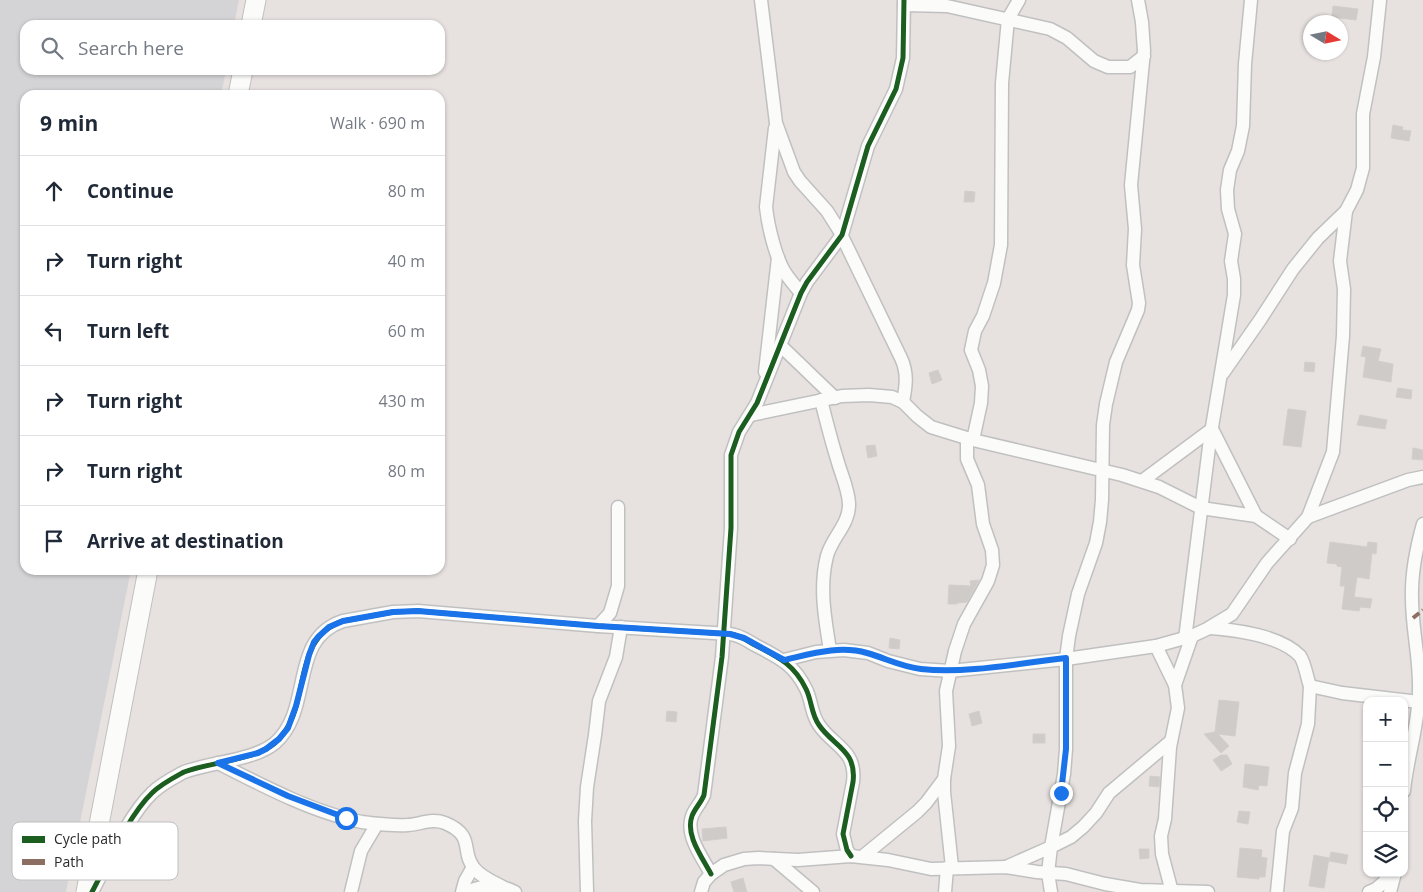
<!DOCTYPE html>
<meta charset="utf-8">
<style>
body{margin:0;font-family:"Open Sans",sans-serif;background:#f2f2f3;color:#1f2937}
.controls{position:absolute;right:15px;bottom:15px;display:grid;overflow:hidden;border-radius:10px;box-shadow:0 1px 4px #0004}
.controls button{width:45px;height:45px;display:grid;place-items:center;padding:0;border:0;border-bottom:1px solid #e0e1e3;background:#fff;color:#1f2937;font:25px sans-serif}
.compass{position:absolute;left:1303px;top:15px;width:45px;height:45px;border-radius:50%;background:#fff;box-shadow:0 1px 4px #0004;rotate:100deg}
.stop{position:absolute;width:15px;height:15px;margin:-11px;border:4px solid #1a73e8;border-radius:50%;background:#fff}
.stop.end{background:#1a73e8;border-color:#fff;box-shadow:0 1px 5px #0008}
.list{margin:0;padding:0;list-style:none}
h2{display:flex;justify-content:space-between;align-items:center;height:65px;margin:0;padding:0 20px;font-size:21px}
h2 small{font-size:16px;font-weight:400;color:#747a83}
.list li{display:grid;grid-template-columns:32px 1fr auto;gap:15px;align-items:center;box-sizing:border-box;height:70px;padding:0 20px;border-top:1px solid #e0e1e3}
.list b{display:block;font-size:19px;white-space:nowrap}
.list em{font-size:16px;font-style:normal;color:#747a83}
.icon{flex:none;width:28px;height:28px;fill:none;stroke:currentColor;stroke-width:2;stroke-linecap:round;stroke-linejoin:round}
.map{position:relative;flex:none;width:1423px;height:892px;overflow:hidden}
.search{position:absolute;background:#fff;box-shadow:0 1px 4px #0004;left:20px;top:20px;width:425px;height:55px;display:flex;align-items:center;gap:12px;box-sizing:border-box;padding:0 18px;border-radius:15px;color:#747a83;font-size:19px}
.panel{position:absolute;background:#fff;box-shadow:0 1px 4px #0004;left:20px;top:90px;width:425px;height:485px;border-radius:15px}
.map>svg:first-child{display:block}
.airport{fill:#d4d4d7}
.building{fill:#cecbc9;stroke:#d2cecc}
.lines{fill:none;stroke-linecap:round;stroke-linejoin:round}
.street-casing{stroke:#c1c0c1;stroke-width:15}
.secondary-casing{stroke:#c1c0c1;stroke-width:21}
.street{stroke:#fbfbfa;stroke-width:12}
.secondary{stroke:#fbfbfa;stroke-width:19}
.quiet{stroke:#8d6e63;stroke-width:4;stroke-dasharray:8 4;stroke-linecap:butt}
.cycleway-casing{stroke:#fff;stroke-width:8}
.cycleway{stroke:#1b5e20;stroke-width:5}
.route{stroke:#1a73e8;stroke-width:6}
.key{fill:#fff;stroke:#bfbfbf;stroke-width:1}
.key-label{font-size:14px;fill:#292929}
</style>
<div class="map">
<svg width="1423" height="892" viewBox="0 0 1423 892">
<rect width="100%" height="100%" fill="#e7e2e0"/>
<polygon class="airport" points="0,0 239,0 234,25 25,25 25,70 226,70 221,95 25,95 25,570 131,570 66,892 0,892"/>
<g class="building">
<polygon points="1333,6 1358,9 1356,20 1332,17"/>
<polygon points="1393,125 1403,127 1402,130 1411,131 1409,141 1391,138"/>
<polygon points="965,191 975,192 974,202 964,202"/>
<polygon points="1363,346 1381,349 1378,361 1393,364 1391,382 1363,377 1366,357 1361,356"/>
<polygon points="1305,362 1315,363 1314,372 1304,371"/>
<polygon points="938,370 942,380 932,384 929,373"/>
<polygon points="1398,388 1412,390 1411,399 1396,397"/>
<polygon points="1288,409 1306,411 1301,447 1283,445"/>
<polygon points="1360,415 1387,420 1385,429 1357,425"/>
<polygon points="875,445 877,456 868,458 866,446"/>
<polygon points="1413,448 1423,450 1423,460 1412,459"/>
<polygon points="1330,542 1367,547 1368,542 1377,543 1376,554 1372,553 1369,579 1357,577 1354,597 1372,599 1370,608 1360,607 1359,611 1342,609 1345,586 1340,586 1342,567 1337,566 1337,564 1327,563"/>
<polygon points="979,580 967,602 957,603 957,604 948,604 949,585 971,586 970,581"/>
<polygon points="890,638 900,640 899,649 889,648"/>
<polygon points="1219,700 1239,702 1235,736 1218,734 1229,746 1221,753 1204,734 1215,732"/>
<polygon points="667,711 677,712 676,722 666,721"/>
<polygon points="979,711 982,723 972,726 969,714"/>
<rect x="1033" y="734" width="12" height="9"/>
<polygon points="1221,755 1227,755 1232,764 1221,771 1213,760"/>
<polygon points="1245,764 1269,767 1267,786 1259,785 1258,790 1243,787"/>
<polygon points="1150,776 1160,777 1159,787 1149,786"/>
<polygon points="1239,811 1250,812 1248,824 1237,822"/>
<polygon points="726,827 727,838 703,841 702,829"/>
<polygon points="1240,848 1262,850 1261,857 1267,858 1265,877 1259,877 1259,879 1237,877"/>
<polygon points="1139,849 1149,849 1149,858 1140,859"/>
<polygon points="1331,852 1348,855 1346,864 1329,861"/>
<polygon points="1314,855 1329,858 1324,888 1309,886"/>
<polygon points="743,878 747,892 734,892 731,882"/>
</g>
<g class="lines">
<g class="street-casing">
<g id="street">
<path d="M761,0L776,123L794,172L800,181L827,211L839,230L901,358C908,373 906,386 903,402"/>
<polyline points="904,5 947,6 1050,29 1067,38 1094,61 1108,67 1130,67 1144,56"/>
<path d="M775,128L766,207C768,226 775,255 784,271C789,279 795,286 801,293"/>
<polyline points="781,346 835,398"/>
<polyline points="765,372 778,258"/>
<polyline points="1223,373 1260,320 1293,269 1318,238 1346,211 1357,190 1363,168 1363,114 1374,57 1380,0"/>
<path d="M821,400C826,420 831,440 837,459C841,474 848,488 849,503C850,524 832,537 827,556C819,587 825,619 830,650"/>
<polyline points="751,415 842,396 869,395 892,397 903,402 917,416 931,427 973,440 1122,475 1159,487 1201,508 1256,516 1290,539"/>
<polyline points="973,440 981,403 982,386 979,370 971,350 975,331 983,316 994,283 1001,245 1002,83 1008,19 1019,0"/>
<polyline points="1142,481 1212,429 1256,516"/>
<polyline points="1308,517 1408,480 1423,477"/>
<polyline points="598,626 610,613 618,586 618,507"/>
<path d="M1210,628C1236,630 1281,636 1300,656C1305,663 1307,678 1310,686L1342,693L1419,702"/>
<polyline points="1185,639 1210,439 1234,295 1234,279 1231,261 1235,234 1228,209 1227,190 1230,170 1238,151 1243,126 1245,64 1251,0"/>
<polyline points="1156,646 1175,685"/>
<polyline points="784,660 816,652 844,650 868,653 888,661 920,669 950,671 1066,659 1156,646 1192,636 1207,629 1232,614 1267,563 1308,517 1333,452 1343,336 1344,289 1340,261 1346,211"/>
<path d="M218,763C261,785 314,813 362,822C377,824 393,826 408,825C421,824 432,818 445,823C476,836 460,851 474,868C481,877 493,882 503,887"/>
<path d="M1404,791C1407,757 1419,725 1419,690C1420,659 1412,630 1412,599C1411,573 1416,549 1423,524"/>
<polyline points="862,857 917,812 926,803 944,779"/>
<polyline points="774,859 813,892"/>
<polyline points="952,867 944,792 944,779 949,746 946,691 955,651 964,624 988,581 993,565 992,550 983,524 978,485 967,459 967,438"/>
<polyline points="1006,867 1051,847 1064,774 1066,749 1066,659 1069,636 1078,594 1096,543 1100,522 1102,500 1103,425 1106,404 1116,362 1138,310 1139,303 1133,265 1135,229 1131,185 1144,51 1142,22 1138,0"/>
<path d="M711,874C702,857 685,835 692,816C695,808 701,803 704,795L722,657L731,528V455L739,432L757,403L801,293L807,282L842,235L868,146L896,89L903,58L904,0"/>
<path d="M92,892C108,862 129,815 152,793C161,784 173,778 184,772C211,762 255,760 275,743C314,709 288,639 343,621L393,612L418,611L598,626L730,634C740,635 746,640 755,645C778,657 794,664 806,689C812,701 811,714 819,725C833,746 857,750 853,782L843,834L847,850L851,856"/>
<polyline points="351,892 361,851 377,824"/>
<polyline points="462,892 465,881 473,867"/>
<path d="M466,892C484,885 497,883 515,892"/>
<polyline points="587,892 585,821 587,787 595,735 599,701 616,657 621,627"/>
<polyline points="701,892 704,882 711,874 724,865 744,859 758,858 798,860 851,856 888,860 931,869 1006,867 1037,872 1066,874 1105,884 1140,890 1208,892"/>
<polyline points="945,892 947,868"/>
<polyline points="1051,892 1048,873 1051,847 1071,837 1083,827 1096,813 1109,793 1171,741"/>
<polyline points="1172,892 1162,854 1161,836 1165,819 1170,747 1178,708 1175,685 1192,636"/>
<polyline points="1277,892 1283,831 1292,808 1295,773 1308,724 1310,686"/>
<polyline points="1369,892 1376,889 1394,873"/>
<polyline points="1390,892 1395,873"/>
</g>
</g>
<g class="secondary-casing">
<g id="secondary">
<polyline points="251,25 256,0"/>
<polyline points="238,95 243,70"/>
<polyline points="86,892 148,570"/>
</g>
</g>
<use href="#street" class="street"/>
<use href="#secondary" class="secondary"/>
<polyline class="quiet" points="1413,618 1423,610"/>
<g class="cycleway-casing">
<g id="cycleway">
<path d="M711,874C702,857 685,835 692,816C695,808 701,803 704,795L722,657L731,528V455L739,432L757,403L801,293L807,282L842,235L868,146L896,89L903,58L904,0"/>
<path d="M92,892C108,862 129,815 152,793C161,784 173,778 184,772C211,762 255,760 275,743C314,709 288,639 343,621L393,612L418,611L598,626L730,634C740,635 746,640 755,645C778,657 794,664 806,689C812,701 811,714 819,725C833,746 857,750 853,782L843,834L847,850L851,856"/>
</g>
</g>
<use href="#cycleway" class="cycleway"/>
</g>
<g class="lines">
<path class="route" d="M346,818L288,796L218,763L258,753L266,749L279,739L288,728L296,706L309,655L314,642L318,637L329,627L343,621L393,612L418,611L598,626L730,634L744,638L784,660C811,654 839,645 867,653C885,658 902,667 921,669C967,674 1020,663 1066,658V749L1061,793"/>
</g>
<rect x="12" y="822" width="166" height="58" rx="8" class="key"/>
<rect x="22" y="836" width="23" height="7" fill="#1b5e20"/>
<rect x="22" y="859" width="23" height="6" fill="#8d6e63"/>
<g class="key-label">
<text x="54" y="844">Cycle path</text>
<text x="54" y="867">Path</text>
</g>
</svg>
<div class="controls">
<button>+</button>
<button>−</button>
<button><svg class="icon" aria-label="locate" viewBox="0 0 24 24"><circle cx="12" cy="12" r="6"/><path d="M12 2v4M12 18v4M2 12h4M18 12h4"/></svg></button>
<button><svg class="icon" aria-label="layers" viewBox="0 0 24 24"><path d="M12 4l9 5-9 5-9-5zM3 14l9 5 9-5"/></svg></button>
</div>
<svg class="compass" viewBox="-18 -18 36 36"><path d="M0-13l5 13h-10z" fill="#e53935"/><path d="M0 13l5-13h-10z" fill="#747a83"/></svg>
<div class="stop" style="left:346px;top:818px"></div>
<div class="stop end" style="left:1061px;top:793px"></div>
<div class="search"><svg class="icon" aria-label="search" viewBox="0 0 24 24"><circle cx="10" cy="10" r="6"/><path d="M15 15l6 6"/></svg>Search here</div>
<section class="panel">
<h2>9 min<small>Walk · 690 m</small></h2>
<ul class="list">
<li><svg class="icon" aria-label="ahead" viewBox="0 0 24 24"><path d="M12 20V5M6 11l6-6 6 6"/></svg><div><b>Continue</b></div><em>80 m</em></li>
<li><svg class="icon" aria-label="right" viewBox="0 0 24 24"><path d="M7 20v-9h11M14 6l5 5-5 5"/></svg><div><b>Turn right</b></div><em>40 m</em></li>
<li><svg class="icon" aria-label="left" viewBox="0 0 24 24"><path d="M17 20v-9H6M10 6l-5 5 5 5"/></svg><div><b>Turn left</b></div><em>60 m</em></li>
<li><svg class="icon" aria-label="right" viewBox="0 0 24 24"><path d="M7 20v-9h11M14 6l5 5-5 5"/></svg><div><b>Turn right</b></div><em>430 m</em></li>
<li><svg class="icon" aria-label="right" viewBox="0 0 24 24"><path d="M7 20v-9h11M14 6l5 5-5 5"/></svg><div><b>Turn right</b></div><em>80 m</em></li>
<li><svg class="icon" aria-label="arrive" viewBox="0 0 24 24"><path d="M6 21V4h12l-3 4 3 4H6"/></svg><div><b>Arrive at destination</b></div></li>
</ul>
</section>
</div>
